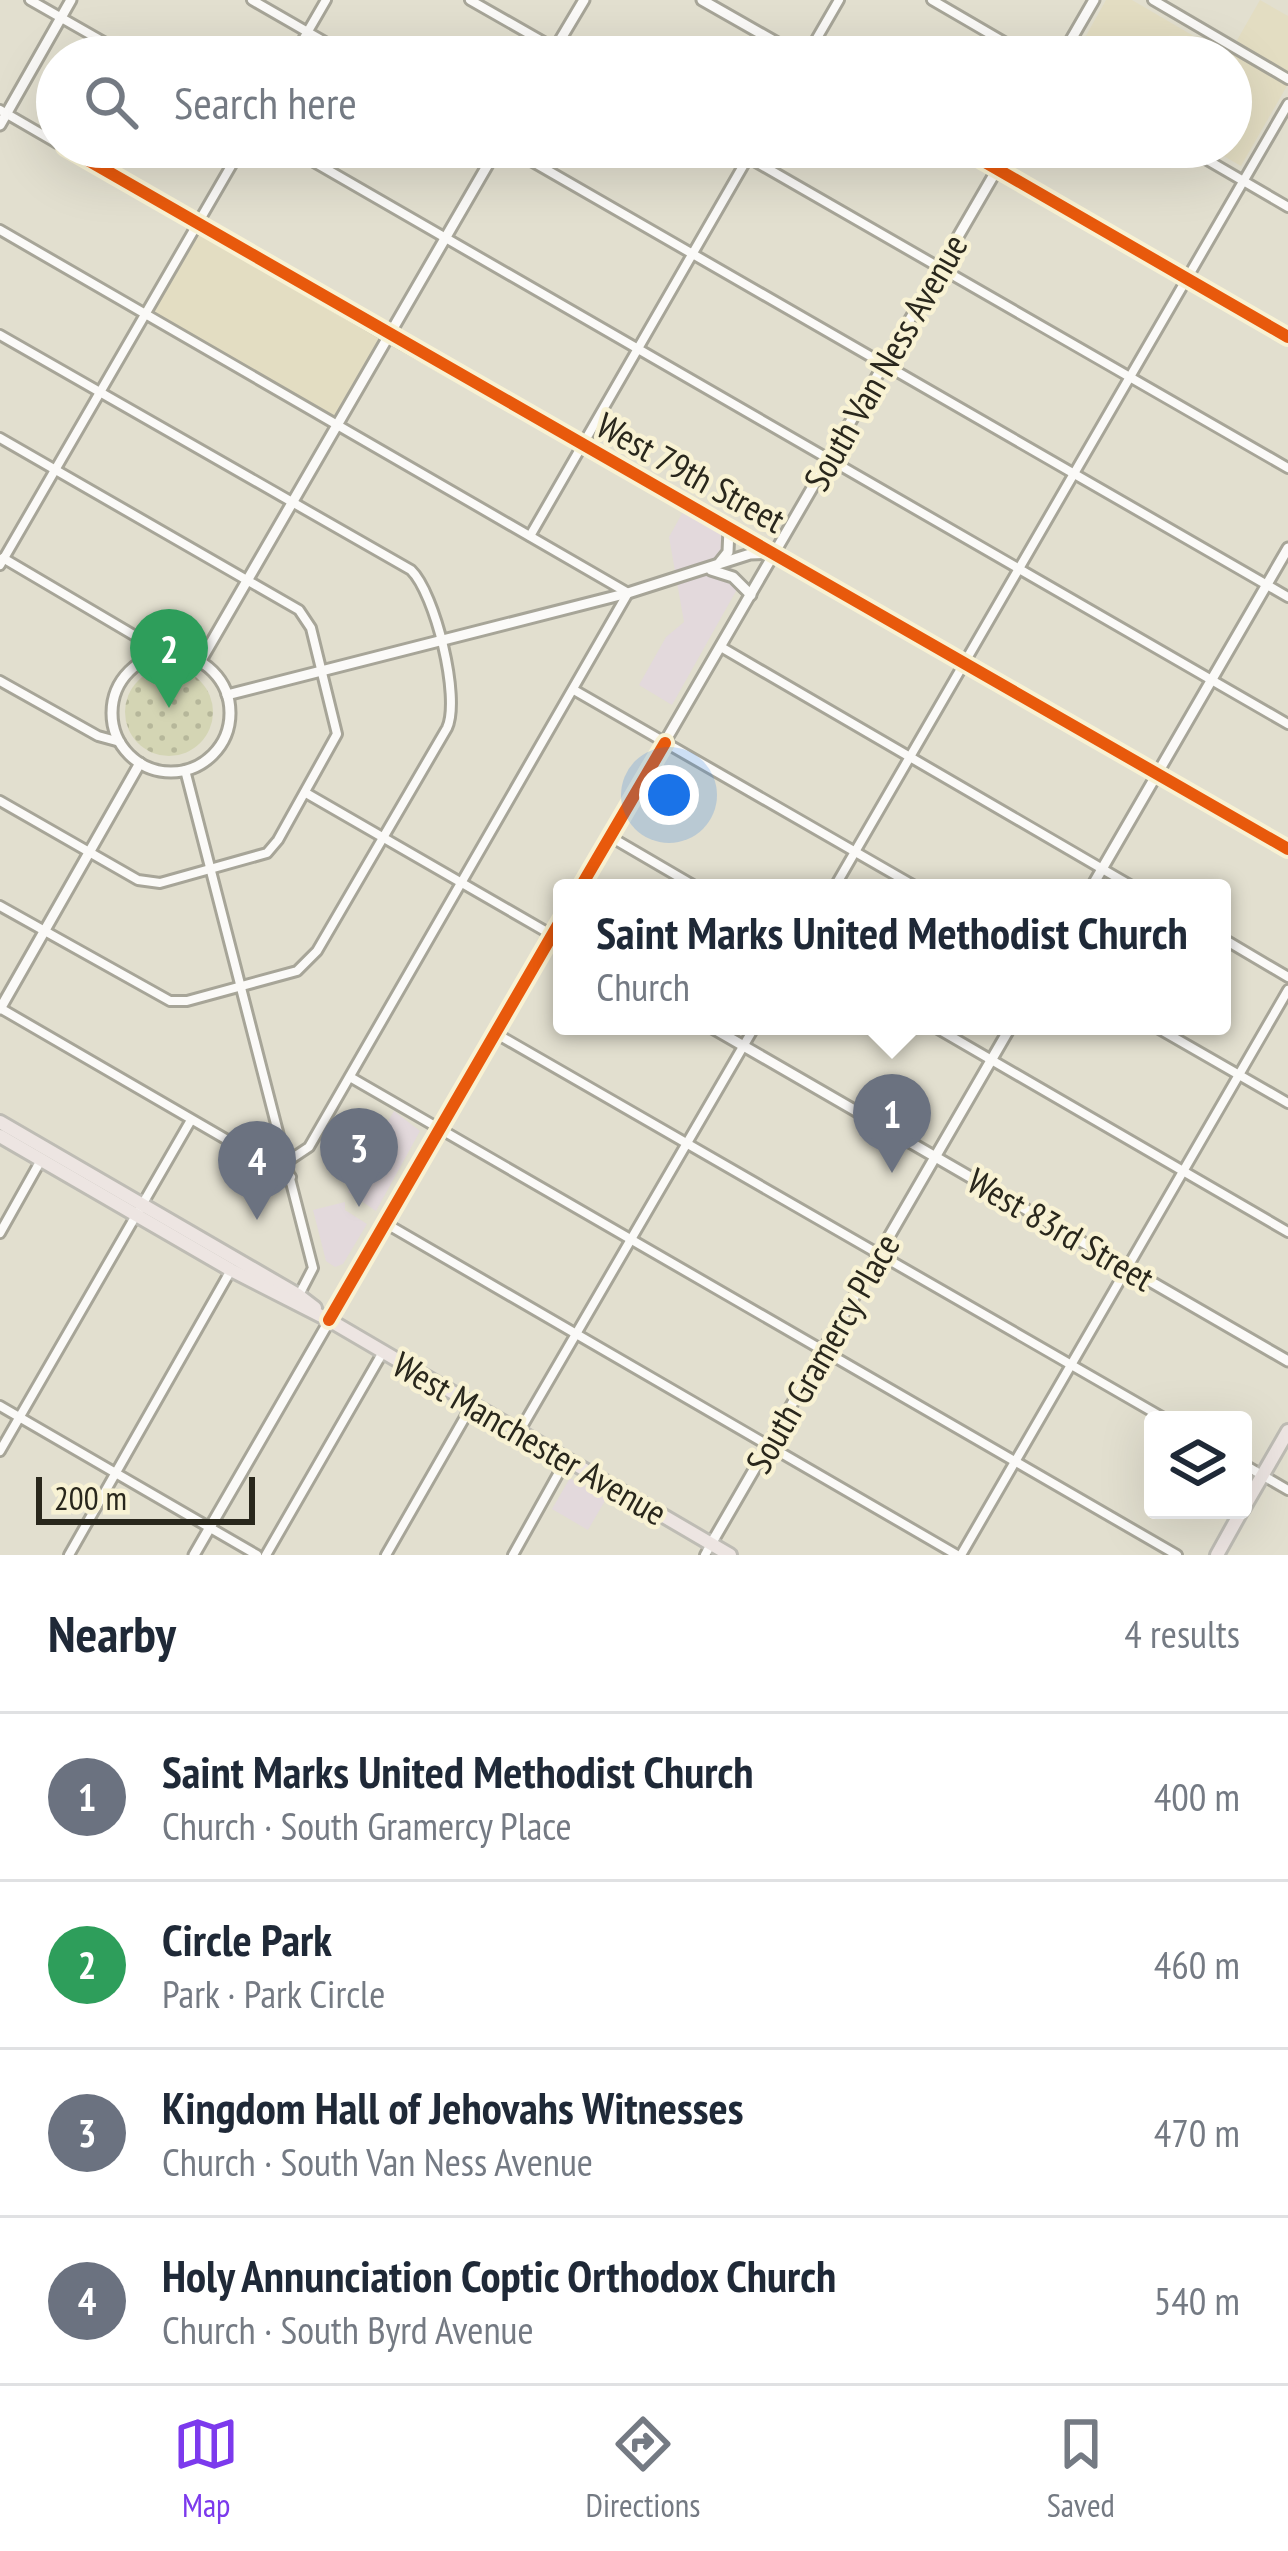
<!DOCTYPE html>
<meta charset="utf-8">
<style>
body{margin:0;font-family:"PT Sans Narrow",sans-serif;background:#f2f2f3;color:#1f2937}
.controls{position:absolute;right:36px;bottom:36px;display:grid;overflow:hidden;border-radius:12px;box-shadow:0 12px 48px #0002}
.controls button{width:108px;height:108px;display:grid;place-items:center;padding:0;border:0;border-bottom:3px solid #e0e1e3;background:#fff;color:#1f2937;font:60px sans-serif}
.scale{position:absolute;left:36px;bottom:30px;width:219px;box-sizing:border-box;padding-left:12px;border:6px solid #29271c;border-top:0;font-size:33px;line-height:42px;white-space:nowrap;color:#29271c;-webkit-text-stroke:9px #f8f2d4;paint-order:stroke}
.you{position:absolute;left:669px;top:795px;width:42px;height:42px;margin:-30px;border:9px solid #fff;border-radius:50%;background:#1a73e8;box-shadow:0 0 0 18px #1a73e833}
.badge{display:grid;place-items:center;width:78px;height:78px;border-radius:50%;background:#7c3aed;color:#fff;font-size:39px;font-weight:700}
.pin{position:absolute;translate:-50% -99px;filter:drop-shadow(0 3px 6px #0008)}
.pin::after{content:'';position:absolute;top:63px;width:42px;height:36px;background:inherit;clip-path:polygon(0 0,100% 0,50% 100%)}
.popup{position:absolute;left:553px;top:879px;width:678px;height:156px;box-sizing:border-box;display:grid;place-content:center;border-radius:12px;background:#fff;filter:drop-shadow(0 3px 9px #0005);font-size:39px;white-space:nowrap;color:#747a83}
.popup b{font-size:45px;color:#1f2937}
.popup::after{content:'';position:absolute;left:50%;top:100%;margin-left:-24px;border:24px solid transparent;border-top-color:#fff}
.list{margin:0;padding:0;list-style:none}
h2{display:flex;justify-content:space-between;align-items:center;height:156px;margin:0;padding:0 48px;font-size:51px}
h2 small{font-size:39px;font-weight:400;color:#747a83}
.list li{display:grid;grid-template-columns:78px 1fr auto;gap:36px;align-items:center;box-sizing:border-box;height:168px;padding:0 48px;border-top:3px solid #e0e1e3}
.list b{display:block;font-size:45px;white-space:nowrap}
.list p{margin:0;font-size:39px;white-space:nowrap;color:#747a83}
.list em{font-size:39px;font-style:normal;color:#747a83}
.icon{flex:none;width:66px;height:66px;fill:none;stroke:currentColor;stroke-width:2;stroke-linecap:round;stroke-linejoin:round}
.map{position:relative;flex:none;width:1288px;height:1555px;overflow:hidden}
.search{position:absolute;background:#fff;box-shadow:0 12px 48px #0002;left:36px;right:36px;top:36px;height:132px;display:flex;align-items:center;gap:30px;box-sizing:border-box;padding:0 42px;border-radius:66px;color:#747a83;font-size:45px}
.sheet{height:828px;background:#fff}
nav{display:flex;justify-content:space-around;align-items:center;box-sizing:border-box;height:168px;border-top:3px solid #e0e1e3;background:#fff;font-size:33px;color:#747a83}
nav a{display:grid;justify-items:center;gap:6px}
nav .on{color:#7c3aed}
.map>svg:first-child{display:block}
.commercial{fill:#e3d9dc}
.built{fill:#e3ddc2}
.park{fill:url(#park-dots)}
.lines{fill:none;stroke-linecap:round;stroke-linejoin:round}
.minor-casing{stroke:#a7a598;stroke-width:14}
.tertiary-casing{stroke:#a7a598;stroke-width:15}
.primary-casing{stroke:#bebcb4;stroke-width:18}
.minor{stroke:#fbfaf8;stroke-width:8}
.tertiary{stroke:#fbfaf8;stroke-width:9}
.primary{stroke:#ede5e2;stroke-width:12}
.cycleway-casing{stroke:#f8f2d4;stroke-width:20}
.cycleway{stroke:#e8590c;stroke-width:12}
.labels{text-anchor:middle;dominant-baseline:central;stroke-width:9;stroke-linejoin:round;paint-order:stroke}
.street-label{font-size:36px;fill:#29271c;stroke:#f8f2d4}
</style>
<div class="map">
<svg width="1288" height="1555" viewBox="0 0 1288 1555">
<defs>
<pattern id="park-dots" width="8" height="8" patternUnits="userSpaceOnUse" patternTransform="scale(3)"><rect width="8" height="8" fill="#d4d5b4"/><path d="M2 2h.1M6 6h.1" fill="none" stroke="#b6b79a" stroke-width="1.8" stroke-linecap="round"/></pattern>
</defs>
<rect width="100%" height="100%" fill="#e2dfcf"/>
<g class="commercial">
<polygon points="684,510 726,536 736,591 672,705 639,685 666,637 684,622 669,537"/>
<polygon points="394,1111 420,1131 376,1211 348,1192"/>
<polygon points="345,1202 345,1210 367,1224 343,1264 335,1267 326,1261 313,1210"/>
<polygon points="570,1478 606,1499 588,1530 552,1509"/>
</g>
<g class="built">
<polygon points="1106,0 1132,0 1228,56 1260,0 1288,16 1288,84 1241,166 1208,147 1231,147 1231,57 1074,57"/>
<polygon points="197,224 388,336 338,425 146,314"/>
</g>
<circle class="park" cx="169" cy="712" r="44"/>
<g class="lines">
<g class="minor-casing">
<g id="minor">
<polyline points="30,0 130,57"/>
<polyline points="252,0 351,57"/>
<polyline points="470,0 570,57"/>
<polyline points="932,0 1030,57"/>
<polyline points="1153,0 1288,79"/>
<polyline points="293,57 326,0"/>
<polyline points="806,57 839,0"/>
<polyline points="0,110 57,143"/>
<polyline points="65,147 388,336 773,552"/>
<polyline points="288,147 1288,724"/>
<polyline points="507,147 1288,597"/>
<polyline points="730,147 1288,468"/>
<polyline points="1185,147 1288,207"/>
<polyline points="0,230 628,593 309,1147 288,1161"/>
<path d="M0,335L411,570C435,593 461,698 447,728L317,951L297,971L187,1001H170L0,906"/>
<polyline points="0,438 299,610 311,628 337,734 278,840 267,853 160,883 138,880 0,801"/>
<polyline points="530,536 754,147"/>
<polyline points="3,558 142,640 158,656"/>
<polyline points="0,565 242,147"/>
<polyline points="721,647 1135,888"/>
<polyline points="0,681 98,736 120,742"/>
<polyline points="574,690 918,888"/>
<polyline points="185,770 313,1268 299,1295"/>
<polyline points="306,793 552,935"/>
<polyline points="609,836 698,888"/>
<polyline points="834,888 1288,104"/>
<polyline points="1222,938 1288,977"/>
<polyline points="0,1008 291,1177"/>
<polyline points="933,1026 1288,1232"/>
<polyline points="1154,1026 1288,1103"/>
<polyline points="495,1033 1167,1420"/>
<polyline points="350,1077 1177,1555"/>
<polyline points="385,1223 957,1555"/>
<polyline points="0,1233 41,1160"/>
<polyline points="0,1406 257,1555"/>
<polyline points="519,1432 755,1026"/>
<polyline points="0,1451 191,1120"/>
<polyline points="1243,1464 1288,1490"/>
<polyline points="69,1555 231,1270"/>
<polyline points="266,1555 383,1352"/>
<polyline points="386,1555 472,1405"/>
<polyline points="513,1555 566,1460"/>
<polyline points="705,1555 711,1544"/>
<polyline points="961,1555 1288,990"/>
</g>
</g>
<g class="tertiary-casing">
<g id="tertiary">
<polyline points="702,0 802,57"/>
<polyline points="550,57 584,0"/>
<polyline points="1061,57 1094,0"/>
<polyline points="0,125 71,0"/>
<polyline points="959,147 1288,337"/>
<polyline points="720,562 728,552 729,529"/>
<polyline points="711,570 733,577 751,595"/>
<circle cx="171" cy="713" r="59"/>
<polyline points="200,662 498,147"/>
<polyline points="227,695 628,593 750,554 775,553 1288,849"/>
<polyline points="580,888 1010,147"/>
<polyline points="1091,888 1288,548"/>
<polyline points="0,1009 140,763"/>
<polyline points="709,1026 1288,1361"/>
<polyline points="711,1544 1011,1026"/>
<polyline points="194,1555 562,918"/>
</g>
</g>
<g class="primary-casing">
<g id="primary">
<polyline points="0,1122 298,1295 315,1308"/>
<polyline points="0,1136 231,1270 329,1320 730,1555"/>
<polyline points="1243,1509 1288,1431"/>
<polyline points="1217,1555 1242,1510"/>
</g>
</g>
<use href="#minor" class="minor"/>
<use href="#tertiary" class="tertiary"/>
<use href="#primary" class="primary"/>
<g class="cycleway-casing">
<g id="cycleway">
<polyline points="65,147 1288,849"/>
<polyline points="959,147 1288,337"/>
<polyline points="580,888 665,743"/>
<polyline points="329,1320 562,918"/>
</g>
</g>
<use href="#cycleway" class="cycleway"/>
</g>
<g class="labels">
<g class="street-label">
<text transform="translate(885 362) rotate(-60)">South Van Ness Avenue</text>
<text transform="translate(691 472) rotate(29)">West 79th Street</text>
<text transform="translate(1061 1229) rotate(30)">West 83rd Street</text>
<text transform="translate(822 1353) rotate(-60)">South Gramercy Place</text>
<text transform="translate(530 1438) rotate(30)">West Manchester Avenue</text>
</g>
</g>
</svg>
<div class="controls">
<button><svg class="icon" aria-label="layers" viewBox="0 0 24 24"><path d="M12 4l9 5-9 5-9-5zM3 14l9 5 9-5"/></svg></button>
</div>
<div class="scale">200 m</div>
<div class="you"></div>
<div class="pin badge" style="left:892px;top:1173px;background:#6b7280">1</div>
<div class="popup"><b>Saint Marks United Methodist Church</b>Church</div>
<div class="pin badge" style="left:169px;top:708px;background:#2e9e5b">2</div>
<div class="pin badge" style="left:359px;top:1207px;background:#6b7280">3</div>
<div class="pin badge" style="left:257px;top:1220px;background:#6b7280">4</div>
<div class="search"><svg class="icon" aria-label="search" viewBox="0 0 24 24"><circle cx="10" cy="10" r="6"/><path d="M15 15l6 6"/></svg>Search here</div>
</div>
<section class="sheet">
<h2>Nearby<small>4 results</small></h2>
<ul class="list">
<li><span class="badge" style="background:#6b7280">1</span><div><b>Saint Marks United Methodist Church</b><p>Church · South Gramercy Place</p></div><em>400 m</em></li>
<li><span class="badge" style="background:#2e9e5b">2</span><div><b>Circle Park</b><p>Park · Park Circle</p></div><em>460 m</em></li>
<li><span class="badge" style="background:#6b7280">3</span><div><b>Kingdom Hall of Jehovahs Witnesses</b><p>Church · South Van Ness Avenue</p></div><em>470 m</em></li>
<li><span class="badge" style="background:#6b7280">4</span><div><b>Holy Annunciation Coptic Orthodox Church</b><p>Church · South Byrd Avenue</p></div><em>540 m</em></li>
</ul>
</section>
<nav>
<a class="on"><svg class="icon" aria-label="map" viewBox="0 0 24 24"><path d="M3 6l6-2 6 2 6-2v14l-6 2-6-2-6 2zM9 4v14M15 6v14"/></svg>Map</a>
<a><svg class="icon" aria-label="directions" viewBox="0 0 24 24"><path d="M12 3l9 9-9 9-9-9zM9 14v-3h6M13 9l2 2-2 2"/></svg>Directions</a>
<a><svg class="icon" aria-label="saved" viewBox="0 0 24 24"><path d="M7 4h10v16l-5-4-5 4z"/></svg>Saved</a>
</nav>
